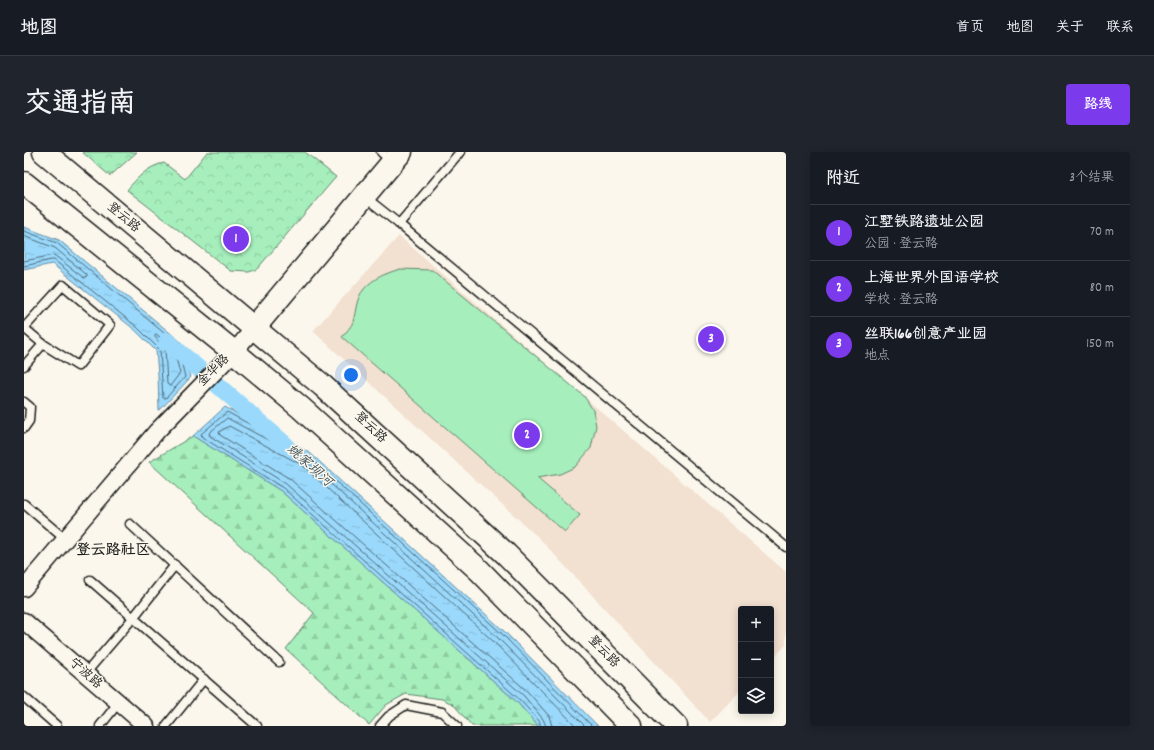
<!DOCTYPE html>
<html lang="zh">
<meta charset="utf-8">
<style>
body{margin:0;font-family:Dekko,"LXGW WenKai TC",sans-serif;background:#20242c;color:#f1f3f6}
.controls{position:absolute;right:12px;bottom:12px;display:grid;overflow:hidden;border-radius:4px;box-shadow:0 2px 10px #0003}
.controls button{width:36px;height:36px;display:grid;place-items:center;padding:0;border:0;border-bottom:1px solid #363941;background:#171b24;color:#f1f3f6;font:20px sans-serif}
.you{position:absolute;left:327px;top:223px;width:14px;height:14px;margin:-10px;border:3px solid #fff;border-radius:50%;background:#1a73e8;box-shadow:0 0 0 6px #1a73e833}
.badge{display:grid;place-items:center;width:26px;height:26px;border-radius:50%;background:#7c3aed;color:#fff;font-size:13px;font-weight:700}
.pin{position:absolute;translate:-50% -50%;border:2px solid #fff;box-shadow:0 1px 4px #0006}
.list{margin:0;padding:0;list-style:none}
h2{display:flex;justify-content:space-between;align-items:center;height:52px;margin:0;padding:0 16px;font-size:17px}
h2 small{font-size:13px;font-weight:400;color:#9ea1a6}
.list li{display:grid;grid-template-columns:26px 1fr auto;gap:12px;align-items:center;box-sizing:border-box;height:56px;padding:0 16px;border-top:1px solid #363941}
.list b{display:block;font-size:15px;white-space:nowrap}
.list p{margin:0;font-size:13px;white-space:nowrap;color:#9ea1a6}
.list em{font-size:13px;font-style:normal;color:#9ea1a6}
.icon{flex:none;width:22px;height:22px;fill:none;stroke:currentColor;stroke-width:2;stroke-linecap:round;stroke-linejoin:round}
.map{position:relative;flex:none;width:762px;height:574px;overflow:hidden;border-radius:4px}
header{display:flex;align-items:center;gap:24px;box-sizing:border-box;height:56px;padding:0 20px;background:#171b24;border-bottom:1px solid #363941}
header strong{font-size:19px}
nav{display:flex;gap:22px;margin-inline-start:auto;font-size:14px}
.intro{display:flex;align-items:center;justify-content:space-between;box-sizing:border-box;height:96px;padding:0 24px}
h1{margin:0;font-size:28px}
.button{padding:10px 18px;border-radius:4px;background:#7c3aed;color:#fff;font-size:14px;font-weight:700}
main{display:flex;gap:24px;padding:0 24px}
aside{flex:1;background:#171b24;border-radius:4px;box-shadow:0 2px 10px #0003}
.map>svg:first-child{display:block}
.built{fill:#f2e0d0}
.grass{fill:#a6eebc;stroke:#61856c}
.forest{fill:url(#forest-firs);stroke:#61856c}
.park{fill:url(#park-crowns);stroke:#61856c}
.water{fill:url(#water-ripples);stroke:#688da2}
.lines{fill:none;stroke-linecap:round;stroke-linejoin:round}
.shore{stroke:#4e6876;stroke-width:1}
.canal{stroke:#9ad9fc;stroke-width:17}
.lane-casing{stroke:#1c1c1c;stroke-width:11}
.street-casing{stroke:#1c1c1c;stroke-width:19}
.secondary-casing{stroke:#1c1c1c;stroke-width:25}
.primary-casing{stroke:#1c1c1c;stroke-width:25}
.lane{stroke:#fbf7ec;stroke-width:8}
.street{stroke:#fbf7ec;stroke-width:16}
.secondary{stroke:#fbf7ec;stroke-width:22}
.primary{stroke:#fbf7ec;stroke-width:22}
.labels{text-anchor:middle;dominant-baseline:central;stroke-width:3;stroke-linejoin:round;paint-order:stroke}
.street-label{font-size:13px;fill:#1c1c1c;stroke:#fbf7ec}
.water-label{font-size:14px;font-style:italic;fill:#42555f;stroke:#fbf7ec}
.quarter-label{font-size:15px;font-weight:bold;fill:#1c1c1c;stroke:#fbf7ec}
</style>
<header>
<strong>地图</strong>
<nav><a>首页</a><a>地图</a><a>关于</a><a>联系</a></nav>
</header>
<div class="intro"><h1>交通指南</h1><a class="button">路线</a></div>
<main>
<div class="map">
<svg width="762" height="574" viewBox="0 0 762 574">
<defs>
<pattern id="forest-firs" width="22" height="20" patternUnits="userSpaceOnUse"><rect width="22" height="20" fill="#a6eebc"/><path d="M5 1l3.5 6h-7zM16 11l3.5 6h-7z" fill="#8ecca1"/></pattern>
<pattern id="park-crowns" width="20" height="18" patternUnits="userSpaceOnUse"><rect width="20" height="18" fill="#a6eebc"/><path d="M2 6a3 3 0 1 1 6 0M12 15a3 3 0 1 1 6 0" fill="none" stroke="#8ecca1"/></pattern>
<pattern id="water-ripples" width="26" height="14" patternUnits="userSpaceOnUse"><rect width="26" height="14" fill="#9ad9fc"/><path d="M2 4q2-2 4 0t4 0M15 11q2-2 4 0t4 0" fill="none" stroke="#84bad7"/></pattern>
</defs>
<rect width="100%" height="100%" fill="#fbf7ec"/>
<filter id="ink" filterUnits="userSpaceOnUse"><feTurbulence type="fractalNoise" baseFrequency=".025" numOctaves="2"/><feDisplacementMap in="SourceGraphic" scale="8" xChannelSelector="R" yChannelSelector="G"/><feConvolveMatrix kernelMatrix="1 2 1 2 8 2 1 2 1" color-interpolation-filters="sRGB"/></filter>
<g filter="url(#ink)">
<polygon class="built" points="375,84 762,420 762,493 747,508 747,457 717,457 717,538 686,570 516,387 289,179"/>
<path class="grass" d="M376,117L408,118L560,244L569,258L572,274L567,296L551,315L536,322L513,326L556,363L541,380L318,185C322,180 327,175 329,170C332,159 332,146 340,137C349,126 363,121 376,117Z"/>
<polygon class="forest" points="169,284 257,339 494,551 514,574 448,574 429,552 418,547 382,542 362,553 345,573 262,497 290,461 125,310"/>
<g class="park">
<polygon points="58,0 113,0 86,24"/>
<path d="M183,0H281L312,25L233,117L225,120L207,119L103,38C113,26 124,14 140,11L161,27Z"/>
</g>
<g class="water">
<polygon points="0,75 35,88 157,190 167,225 135,259 134,222 132,199 111,178 28,112 0,118"/>
<polygon points="201,255 286,301 481,480 574,574 514,574 494,551 257,339 169,284"/>
</g>
<g class="lines">
<g class="shore">
<polyline points="0,79 33,91 153,192 161,225 142,246 139,246 136,198 113,175 30,108 27,108 0,114"/>
<polyline points="0,84 31,96 63,123 63,125 60,126 30,103 0,109"/>
<polygon points="132,182 149,195 156,221 146,234 143,232 141,197 131,185"/>
<polyline points="516,574 516,570 496,548 259,336 178,285 177,282 203,260 284,304 478,482 568,574"/>
<polyline points="522,574 519,567 500,544 262,332 186,284 185,281 203,266 281,308 474,486 561,574"/>
<polyline points="528,574 525,564 504,540 266,327 196,283 195,280 205,274 278,313 470,490 552,574"/>
</g>
<polyline class="canal" points="143,189 262,293"/>
<g class="lane-casing">
<g id="lane">
<polyline points="357,0 368,10"/>
<polyline points="341,45 375,72 762,395"/>
<polyline points="375,72 436,0"/>
<polygon points="39,133 86,173 54,214 19,192 0,176"/>
<polyline points="0,214 19,192"/>
<polyline points="0,250 6,255 5,269 0,276"/>
<polyline points="0,352 41,387"/>
<polyline points="106,372 255,510"/>
<polyline points="66,428 233,574"/>
<polyline points="61,522 109,466 151,413"/>
<polyline points="0,545 33,574"/>
<polyline points="76,574 95,550"/>
<polyline points="142,574 180,527"/>
<polyline points="356,574 365,564 382,553 418,560 433,574"/>
</g>
</g>
<g class="street-casing">
<g id="street">
<polyline points="0,436 133,279 210,200 230,176"/>
<polyline points="0,469 122,574"/>
</g>
</g>
<g class="secondary-casing">
<polyline id="secondary" points="230,176 377,0"/>
</g>
<g class="primary-casing">
<g id="primary">
<polyline points="20,0 299,234 482,402 652,574"/>
<polyline points="0,31 210,200 277,256 455,418 607,574"/>
</g>
</g>
<use href="#lane" class="lane"/>
<use href="#street" class="street"/>
<use href="#secondary" class="secondary"/>
<use href="#primary" class="primary"/>
</g>
</g>
<g class="labels">
<g class="street-label">
<text transform="translate(99 66) rotate(40)">登云路</text>
<text transform="translate(190 219) rotate(-45)">金华路</text>
<text transform="translate(346 276) rotate(43)">登云路</text>
<text transform="translate(579 500) rotate(46)">登云路</text>
<text transform="translate(61 522) rotate(41)">宁波路</text>
</g>
<g class="water-label">
<text transform="translate(285 314) rotate(42)">姚家坝河</text>
</g>
<g class="quarter-label">
<text x="89" y="399">登云路社区</text>
</g>
</g>
</svg>
<div class="controls">
<button>+</button>
<button>−</button>
<button><svg class="icon" aria-label="layers" viewBox="0 0 24 24"><path d="M12 4l9 5-9 5-9-5zM3 14l9 5 9-5"/></svg></button>
</div>
<div class="you"></div>
<div class="pin badge" style="left:212px;top:87px">1</div>
<div class="pin badge" style="left:503px;top:283px">2</div>
<div class="pin badge" style="left:687px;top:187px">3</div>
</div>
<aside>
<h2>附近<small>3个结果</small></h2>
<ul class="list">
<li><span class="badge">1</span><div><b>江墅铁路遗址公园</b><p>公园 · 登云路</p></div><em>70 m</em></li>
<li><span class="badge">2</span><div><b>上海世界外国语学校</b><p>学校 · 登云路</p></div><em>80 m</em></li>
<li><span class="badge">3</span><div><b>丝联166创意产业园</b><p>地点</p></div><em>150 m</em></li>
</ul>
</aside>
</main>
